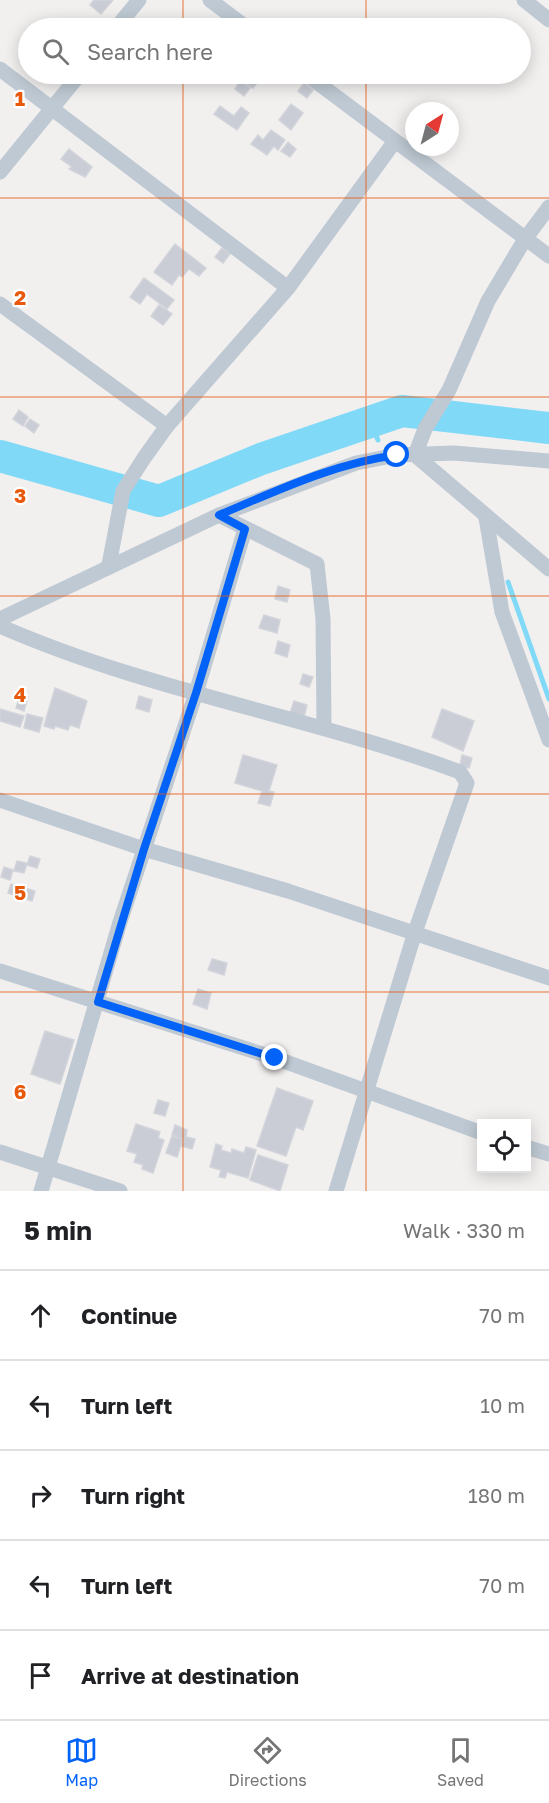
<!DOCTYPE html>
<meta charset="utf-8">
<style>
body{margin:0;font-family:"Golos Text",sans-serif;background:#f2f2f2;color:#202124}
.controls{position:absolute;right:18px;bottom:18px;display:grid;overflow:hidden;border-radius:0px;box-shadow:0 3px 15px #0003}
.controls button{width:54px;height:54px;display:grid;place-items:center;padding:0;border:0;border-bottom:2px solid #e0e0e0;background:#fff;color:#202124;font:30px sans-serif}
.compass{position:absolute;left:405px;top:102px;width:54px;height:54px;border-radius:50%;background:#fff;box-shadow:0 3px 15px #0003;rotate:36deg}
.stop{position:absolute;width:18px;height:18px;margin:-14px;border:4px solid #0363f8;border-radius:50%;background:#fff}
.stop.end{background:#0363f8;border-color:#fff;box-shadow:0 2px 6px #0008}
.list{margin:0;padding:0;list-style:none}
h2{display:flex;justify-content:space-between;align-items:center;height:78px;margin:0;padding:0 24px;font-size:26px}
h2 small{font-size:20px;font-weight:400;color:#757577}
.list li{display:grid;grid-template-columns:39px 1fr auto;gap:18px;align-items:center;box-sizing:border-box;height:90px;padding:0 24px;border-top:2px solid #e0e0e0}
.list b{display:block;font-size:22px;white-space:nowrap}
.list em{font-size:20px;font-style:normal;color:#757577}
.icon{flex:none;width:33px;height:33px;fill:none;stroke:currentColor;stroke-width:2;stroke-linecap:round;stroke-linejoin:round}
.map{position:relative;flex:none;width:549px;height:1191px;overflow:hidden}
.search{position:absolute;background:#fff;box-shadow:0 3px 15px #0003;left:18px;right:18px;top:18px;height:66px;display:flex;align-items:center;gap:15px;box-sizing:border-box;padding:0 21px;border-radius:33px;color:#757577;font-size:22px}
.sheet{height:528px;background:#fff}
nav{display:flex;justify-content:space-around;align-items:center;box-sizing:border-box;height:84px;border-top:2px solid #e0e0e0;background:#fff;font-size:16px;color:#757577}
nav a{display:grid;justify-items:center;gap:3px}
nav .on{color:#0363f8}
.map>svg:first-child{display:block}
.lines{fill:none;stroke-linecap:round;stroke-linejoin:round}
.stream{stroke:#80d9f7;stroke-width:5}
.river{stroke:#80d9f7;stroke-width:32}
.building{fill:#cacdd5;stroke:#d2d4db;stroke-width:1.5}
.street{stroke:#bec9d3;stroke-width:15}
.route{stroke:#0363f8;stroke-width:8}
.grid{fill:none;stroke:#e8590c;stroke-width:1.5;stroke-opacity:0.55}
.grid-label{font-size:20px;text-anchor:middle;font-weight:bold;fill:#e8590c;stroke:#fff;stroke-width:4.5;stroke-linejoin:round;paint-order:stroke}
</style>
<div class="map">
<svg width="549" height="1191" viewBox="0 0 549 1191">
<rect width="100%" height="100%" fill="#f2efef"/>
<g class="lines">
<g class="stream">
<polyline points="369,421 378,440"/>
<polyline points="508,582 549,699"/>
</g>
<polyline class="river" points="0,456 159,501 261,459 402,411 549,428"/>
</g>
<g class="building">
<polygon points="94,0 113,0 101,14 90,5"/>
<polygon points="248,74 260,79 253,88 242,81"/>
<polygon points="240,81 250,88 244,96 235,89"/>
<polygon points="304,83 313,90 307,98 298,91"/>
<polygon points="291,104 303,113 291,130 279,120"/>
<polygon points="220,106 234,116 241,107 249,113 237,130 214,114"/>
<polygon points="271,130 285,140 278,150 274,146 267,155 251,144 258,135 263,140"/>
<polygon points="288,142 296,149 290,157 281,151"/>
<polygon points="69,149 92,167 85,177 69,169 72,167 61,159"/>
<polygon points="175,244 206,268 199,276 189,269 182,277 179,275 172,285 154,272"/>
<polygon points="222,248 230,254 223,263 215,257"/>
<polygon points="144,278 174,300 167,309 147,294 140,304 130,297"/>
<polygon points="159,305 172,314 163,325 151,316"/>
<polygon points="19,410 28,417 23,426 13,419"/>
<polygon points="30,419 39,425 34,433 25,426"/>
<polygon points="278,586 290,590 287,602 275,599"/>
<polygon points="264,615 280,620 277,633 259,628"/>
<polygon points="278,641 290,645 287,657 275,653"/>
<polygon points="303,674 313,677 309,687 300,684"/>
<polygon points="55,688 87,701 79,728 70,725 68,730 55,726 54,729 44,726"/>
<polygon points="20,695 28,697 24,711 16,708"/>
<polygon points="139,696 152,700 149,712 136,708"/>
<polygon points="294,701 307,705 304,717 290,713"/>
<polygon points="0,709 24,716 20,727 0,721"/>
<polygon points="442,709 474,721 463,751 432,737"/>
<polygon points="27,714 43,718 39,732 24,728"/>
<polygon points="243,755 277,765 269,791 274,792 270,806 258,803 262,791 235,783"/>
<polygon points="462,755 472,758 469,768 460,765"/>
<polygon points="30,856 40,859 37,868 27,865"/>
<polygon points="17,861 27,863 24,873 14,871"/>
<polygon points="4,867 13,870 10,880 1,877"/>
<polygon points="11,884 35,891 32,901 8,893"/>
<polygon points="212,959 227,963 224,975 208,970"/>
<polygon points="198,989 211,993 207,1009 193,1004"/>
<polygon points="45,1031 74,1040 60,1084 31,1074"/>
<polygon points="277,1088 313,1101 303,1130 296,1127 286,1156 257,1146"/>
<polygon points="158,1100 169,1103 165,1116 154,1113"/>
<polygon points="136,1124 160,1132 158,1138 164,1140 153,1173 142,1169 143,1165 134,1162 137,1154 127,1151"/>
<polygon points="175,1125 187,1130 186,1137 195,1139 192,1149 181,1146 183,1139 172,1135"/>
<polygon points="172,1136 183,1139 177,1157 166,1153"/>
<polygon points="216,1144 222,1146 221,1150 231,1153 232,1149 244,1153 246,1147 256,1150 248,1178 227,1172 225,1178 219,1177 221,1170 210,1167"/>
<polygon points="258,1155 288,1165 280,1191 250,1180"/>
</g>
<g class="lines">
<g class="street">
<polyline points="210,0 247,28"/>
<polyline points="524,0 549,20"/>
<polyline points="116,28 139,0"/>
<polyline points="0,69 288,288"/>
<polyline points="306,74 549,256"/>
<polyline points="0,172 80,74"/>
<polyline points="549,207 525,239 488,301 449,390 425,429 415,455 549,569"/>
<polyline points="0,304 167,426"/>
<polyline points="219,515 317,564 323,619 324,726"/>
<polyline points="486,518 502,612 549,740"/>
<polyline points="109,565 123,491 144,458 167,426 288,288 395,141"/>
<polyline points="0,619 219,515 356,463 397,455 454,453 549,461"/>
<path d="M0,626C148,691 309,716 460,772L467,783L415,932L336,1191"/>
<polyline points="0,800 144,849 288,891 549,978"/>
<polyline points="0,971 275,1058 482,1133"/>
<polyline points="526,1147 549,1154"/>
<polyline points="0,1152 120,1191"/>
<polyline points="41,1191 120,922 196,693 245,529"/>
</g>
</g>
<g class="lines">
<path class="route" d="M275,1058L98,1002L144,849L196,693L245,529L219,515C276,491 335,463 397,455"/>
</g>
<path class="grid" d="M183,0V28M366,0V28M183,74V1191M366,74V1191M0,198H549M0,397H549M0,596H549M0,794H549M0,992H549"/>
<g class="grid-label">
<text x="20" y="106">1</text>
<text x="20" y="305">2</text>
<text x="20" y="503">3</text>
<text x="20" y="702">4</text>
<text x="20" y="900">5</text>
<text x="20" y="1099">6</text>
</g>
</svg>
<div class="controls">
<button><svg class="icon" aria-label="locate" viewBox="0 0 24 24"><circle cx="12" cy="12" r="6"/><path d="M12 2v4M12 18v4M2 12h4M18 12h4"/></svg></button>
</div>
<svg class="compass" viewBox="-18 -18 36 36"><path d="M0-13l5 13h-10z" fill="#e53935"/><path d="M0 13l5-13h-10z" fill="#757577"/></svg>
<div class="stop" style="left:397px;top:455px"></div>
<div class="stop end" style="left:275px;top:1058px"></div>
<div class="search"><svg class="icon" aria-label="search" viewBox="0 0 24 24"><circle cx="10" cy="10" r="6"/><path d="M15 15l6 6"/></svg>Search here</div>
</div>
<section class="sheet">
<h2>5 min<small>Walk · 330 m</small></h2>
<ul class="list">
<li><svg class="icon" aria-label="ahead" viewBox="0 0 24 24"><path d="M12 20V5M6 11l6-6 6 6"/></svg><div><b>Continue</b></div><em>70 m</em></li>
<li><svg class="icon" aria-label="left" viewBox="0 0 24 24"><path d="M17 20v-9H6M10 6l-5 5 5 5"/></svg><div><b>Turn left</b></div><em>10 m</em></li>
<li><svg class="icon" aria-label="right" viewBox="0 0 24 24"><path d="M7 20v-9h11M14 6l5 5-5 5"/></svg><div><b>Turn right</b></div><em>180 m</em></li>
<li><svg class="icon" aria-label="left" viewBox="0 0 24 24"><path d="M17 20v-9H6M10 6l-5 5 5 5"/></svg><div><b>Turn left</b></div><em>70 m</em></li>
<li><svg class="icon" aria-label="arrive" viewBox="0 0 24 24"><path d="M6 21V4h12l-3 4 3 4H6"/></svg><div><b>Arrive at destination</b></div></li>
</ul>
</section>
<nav>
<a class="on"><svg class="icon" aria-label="map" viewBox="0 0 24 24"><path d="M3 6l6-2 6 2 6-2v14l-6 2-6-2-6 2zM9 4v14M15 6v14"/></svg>Map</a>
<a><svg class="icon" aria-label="directions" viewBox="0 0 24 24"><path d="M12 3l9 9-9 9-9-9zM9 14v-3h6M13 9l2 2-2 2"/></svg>Directions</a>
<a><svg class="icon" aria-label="saved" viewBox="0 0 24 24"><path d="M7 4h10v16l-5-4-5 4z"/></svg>Saved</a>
</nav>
